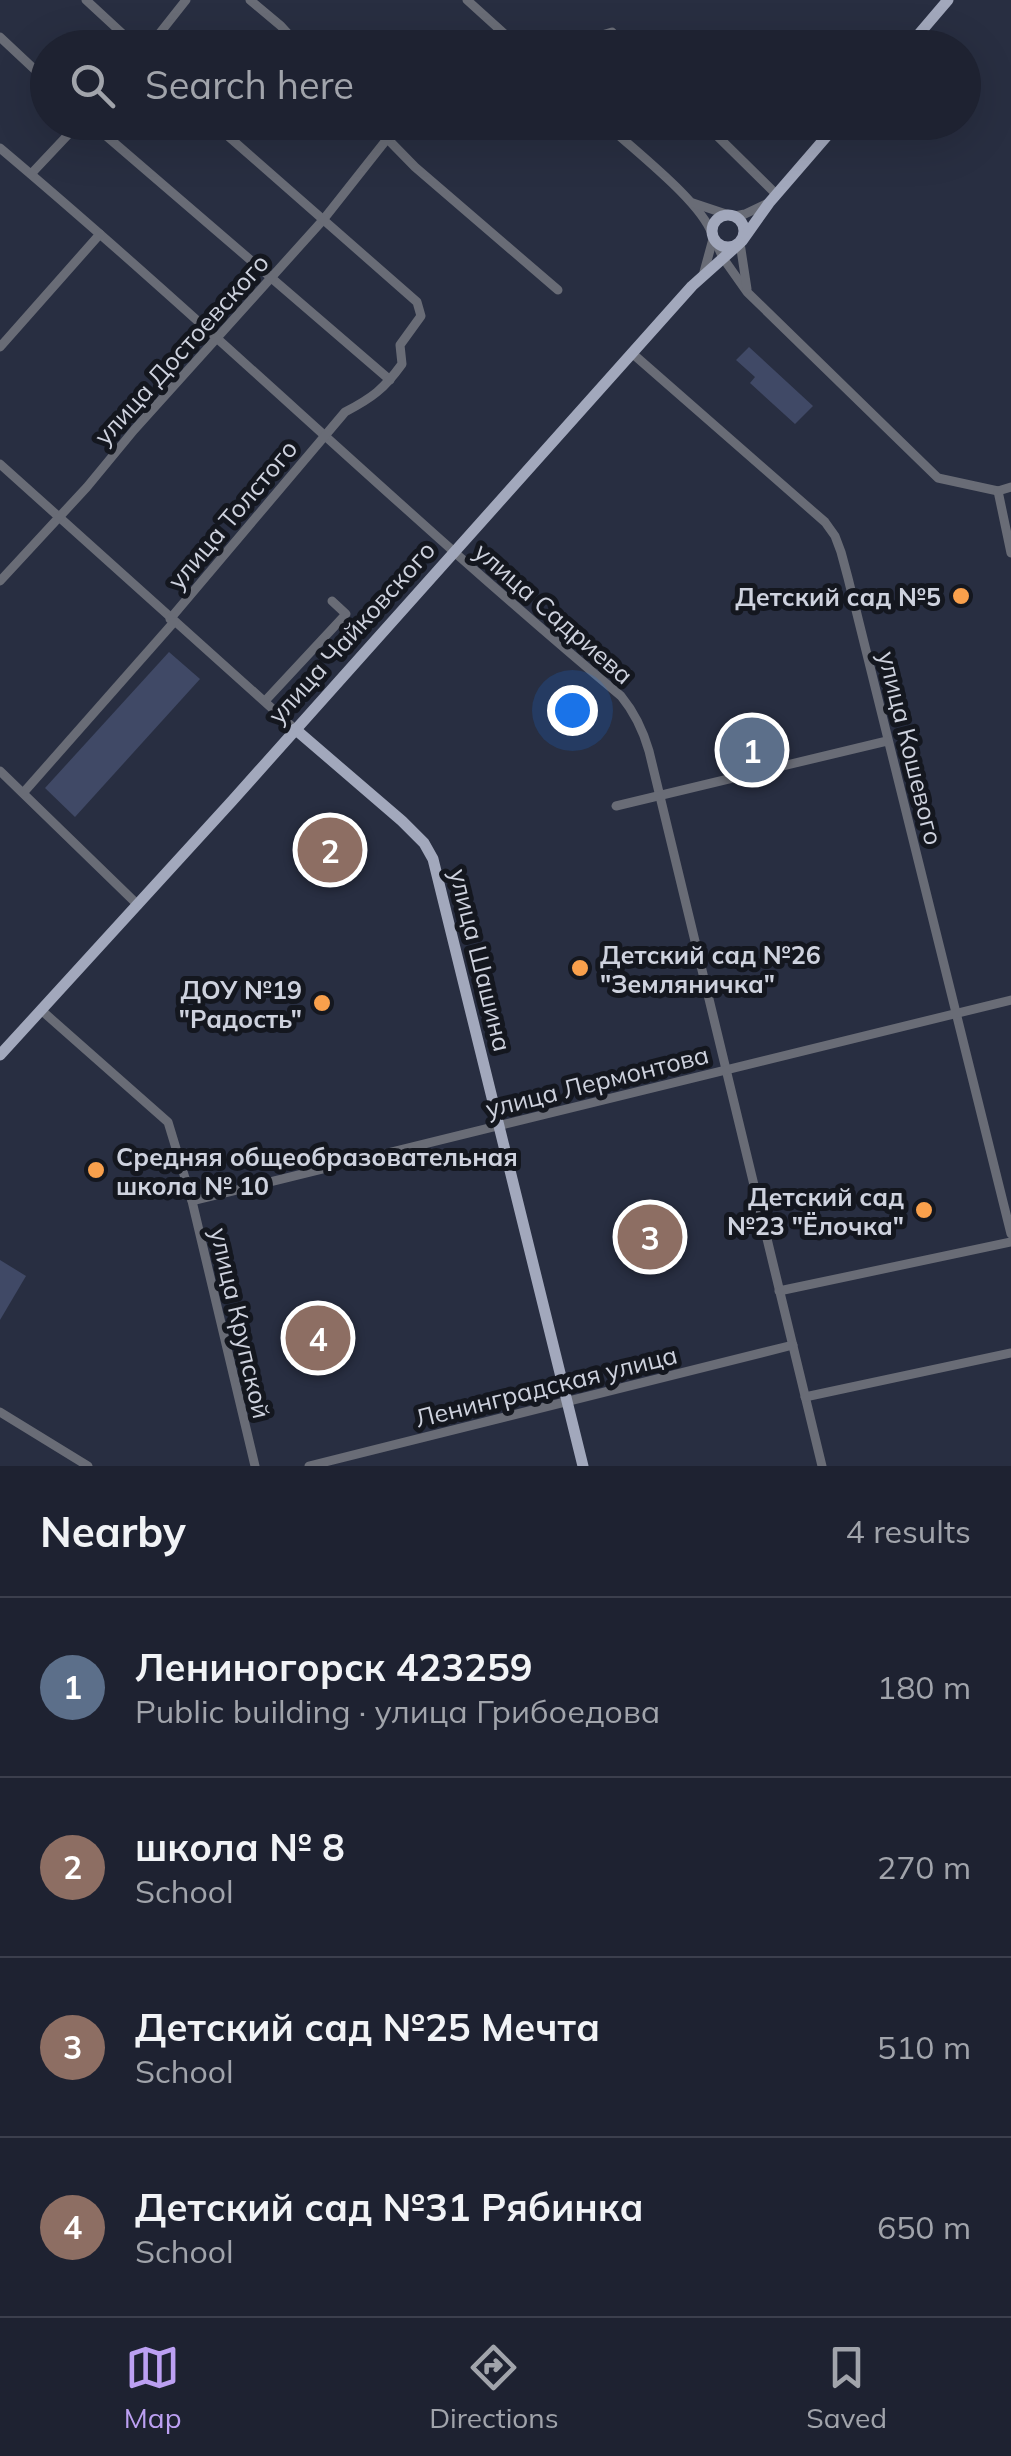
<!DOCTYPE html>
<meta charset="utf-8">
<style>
body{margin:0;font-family:Mulish,sans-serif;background:#2b2f3d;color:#f1f3f6}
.you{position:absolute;left:572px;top:710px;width:35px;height:35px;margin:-25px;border:8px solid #fff;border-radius:50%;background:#1a73e8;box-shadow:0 0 0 15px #1a73e833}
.badge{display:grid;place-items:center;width:65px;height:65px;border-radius:50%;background:#bca0f2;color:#fff;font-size:32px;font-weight:700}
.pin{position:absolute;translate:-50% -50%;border:5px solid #fff;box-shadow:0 2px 10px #0006}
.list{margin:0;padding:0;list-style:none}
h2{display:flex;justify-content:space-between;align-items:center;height:130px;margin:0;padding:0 40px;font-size:42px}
h2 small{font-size:32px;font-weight:400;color:#a1a4ab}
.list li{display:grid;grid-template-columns:65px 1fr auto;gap:30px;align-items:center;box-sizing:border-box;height:180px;padding:0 40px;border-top:2px solid #3c3f4d}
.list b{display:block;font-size:38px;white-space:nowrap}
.list p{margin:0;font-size:32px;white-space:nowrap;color:#a1a4ab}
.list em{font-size:32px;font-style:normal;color:#a1a4ab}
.icon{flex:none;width:55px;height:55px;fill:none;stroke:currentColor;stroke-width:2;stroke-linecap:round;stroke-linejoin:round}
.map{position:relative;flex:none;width:1011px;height:1466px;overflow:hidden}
.search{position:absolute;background:#1e2231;box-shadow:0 10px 40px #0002;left:30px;right:30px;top:30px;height:110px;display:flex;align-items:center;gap:25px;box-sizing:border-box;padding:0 35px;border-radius:55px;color:#a1a4ab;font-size:38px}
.sheet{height:850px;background:#1e2231}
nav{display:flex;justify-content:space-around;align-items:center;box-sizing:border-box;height:140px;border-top:2px solid #3c3f4d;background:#1e2231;font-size:28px;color:#a1a4ab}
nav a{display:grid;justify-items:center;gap:5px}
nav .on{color:#bca0f2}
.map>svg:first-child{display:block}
.green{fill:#404966}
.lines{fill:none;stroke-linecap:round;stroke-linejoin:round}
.minor{stroke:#696c76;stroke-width:9}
.major{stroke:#a2a8bc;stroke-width:11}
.poi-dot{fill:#f9a04c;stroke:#14171f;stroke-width:4}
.labels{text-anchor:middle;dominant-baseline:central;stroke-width:10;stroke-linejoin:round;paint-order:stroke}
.street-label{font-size:25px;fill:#ced2de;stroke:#14171f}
.poi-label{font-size:25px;font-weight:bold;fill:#ced2de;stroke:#14171f;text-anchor:end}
</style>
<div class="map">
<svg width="1011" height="1466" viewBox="0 0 1011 1466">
<rect width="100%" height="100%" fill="#282e41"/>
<g class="green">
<polygon points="749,347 813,406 795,424 750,383 755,377 736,360"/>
<polygon points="169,652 200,679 75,817 45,788"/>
<polygon points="0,1260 26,1276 0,1320"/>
</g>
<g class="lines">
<g class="minor">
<polyline points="86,0 138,48"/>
<polyline points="250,0 281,26 301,48"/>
<polyline points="467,0 520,48"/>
<polyline points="0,37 48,82"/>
<polyline points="148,48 186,0"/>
<polyline points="577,48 592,38 612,32 627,48"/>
<polyline points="90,122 390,380"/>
<polyline points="371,122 415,167 558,290"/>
<path d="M604,122C632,149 700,200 712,234"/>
<polyline points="703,122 776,194"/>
<path d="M0,148C211,326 409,519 621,696C635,713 643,730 649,751L822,1466"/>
<polyline points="31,174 80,122"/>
<polyline points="693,203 729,215"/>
<polyline points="735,216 745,214 766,204"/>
<polyline points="713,236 723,258 747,292 938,478 998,491 1011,487"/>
<polyline points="740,243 747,289"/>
<polyline points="704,272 713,239"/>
<polyline points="0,347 100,234"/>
<polyline points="633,354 825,522 835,536 841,552 848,578 1011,1234"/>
<polyline points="0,464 295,729"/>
<polyline points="998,491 1011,553"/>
<polyline points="0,581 87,487 134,430 323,220 387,139"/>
<path d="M170,619L345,412C372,398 384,389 402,364L400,345L421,316L417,302L212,122"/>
<polyline points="265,701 346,614 332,601"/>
<polyline points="0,771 138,905"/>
<polyline points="24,792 174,622"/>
<polyline points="616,806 887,741"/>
<polyline points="41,1010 168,1122 192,1201 255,1466"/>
<polyline points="192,1201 1011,1000"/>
<polyline points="779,1291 1011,1242"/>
<polyline points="805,1397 1011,1353"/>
<polyline points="0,1412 88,1466"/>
<polyline points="309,1466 793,1345"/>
</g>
<g class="major">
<polyline points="907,48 948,0"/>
<circle cx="728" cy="231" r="16"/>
<polyline points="742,241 769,203 839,122"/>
<polyline points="295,729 402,821 424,843 433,859 583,1466"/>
<polyline points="0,1055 232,801 692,286 740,243"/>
</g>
</g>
<g class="poi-dot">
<circle cx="961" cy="596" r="10"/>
<circle cx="580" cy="968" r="10"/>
<circle cx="322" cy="1003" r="10"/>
<circle cx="96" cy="1170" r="10"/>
<circle cx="924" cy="1210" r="10"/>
</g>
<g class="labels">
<g class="street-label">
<text transform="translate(181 349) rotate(-48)">улица Достоевского</text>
<text transform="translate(232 514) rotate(-50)">улица Толстого</text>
<text transform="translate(554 613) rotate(41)">улица Садриева</text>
<text transform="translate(351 632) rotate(-48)">улица Чайковского</text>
<text transform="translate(911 748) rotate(76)">улица Кошевого</text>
<text transform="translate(481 960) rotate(76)">улица Шашина</text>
<text transform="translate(597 1081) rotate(-14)">улица Лермонтова</text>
<text transform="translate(241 1323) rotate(77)">улица Крупской</text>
<text transform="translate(546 1386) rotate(-14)">Ленинградская улица</text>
</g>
<g class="poi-label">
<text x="941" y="596">Детский сад №5</text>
<text x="600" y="954" text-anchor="start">Детский сад №26<tspan x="600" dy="29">"Земляничка"</tspan></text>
<text x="302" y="989">ДОУ №19<tspan x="302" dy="29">"Радость"</tspan></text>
<text x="116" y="1156" text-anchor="start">Средняя общеобразовательная<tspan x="116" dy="29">школа № 10</tspan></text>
<text x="904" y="1196">Детский сад<tspan x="904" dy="29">№23 "Ёлочка"</tspan></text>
</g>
</g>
</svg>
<div class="you"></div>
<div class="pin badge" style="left:752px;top:750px;background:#5c6f8a">1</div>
<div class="pin badge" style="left:330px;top:850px;background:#8d6e63">2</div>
<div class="pin badge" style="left:650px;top:1237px;background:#8d6e63">3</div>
<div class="pin badge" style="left:318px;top:1338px;background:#8d6e63">4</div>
<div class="search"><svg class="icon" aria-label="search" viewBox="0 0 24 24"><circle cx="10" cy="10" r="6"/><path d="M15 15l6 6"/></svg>Search here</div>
</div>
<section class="sheet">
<h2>Nearby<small>4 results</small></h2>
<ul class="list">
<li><span class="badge" style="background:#5c6f8a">1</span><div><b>Лениногорск 423259</b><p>Public building · улица Грибоедова</p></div><em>180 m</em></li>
<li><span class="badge" style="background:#8d6e63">2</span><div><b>школа № 8</b><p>School</p></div><em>270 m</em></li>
<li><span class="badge" style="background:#8d6e63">3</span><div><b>Детский сад №25 Мечта</b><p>School</p></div><em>510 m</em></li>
<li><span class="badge" style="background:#8d6e63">4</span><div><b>Детский сад №31 Рябинка</b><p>School</p></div><em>650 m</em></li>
</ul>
</section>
<nav>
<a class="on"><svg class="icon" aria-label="map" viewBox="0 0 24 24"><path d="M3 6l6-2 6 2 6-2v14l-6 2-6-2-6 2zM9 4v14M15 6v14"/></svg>Map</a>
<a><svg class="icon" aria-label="directions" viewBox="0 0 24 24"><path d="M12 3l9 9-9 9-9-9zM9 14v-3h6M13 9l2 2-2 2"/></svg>Directions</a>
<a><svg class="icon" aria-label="saved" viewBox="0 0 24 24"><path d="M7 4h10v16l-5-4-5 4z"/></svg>Saved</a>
</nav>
